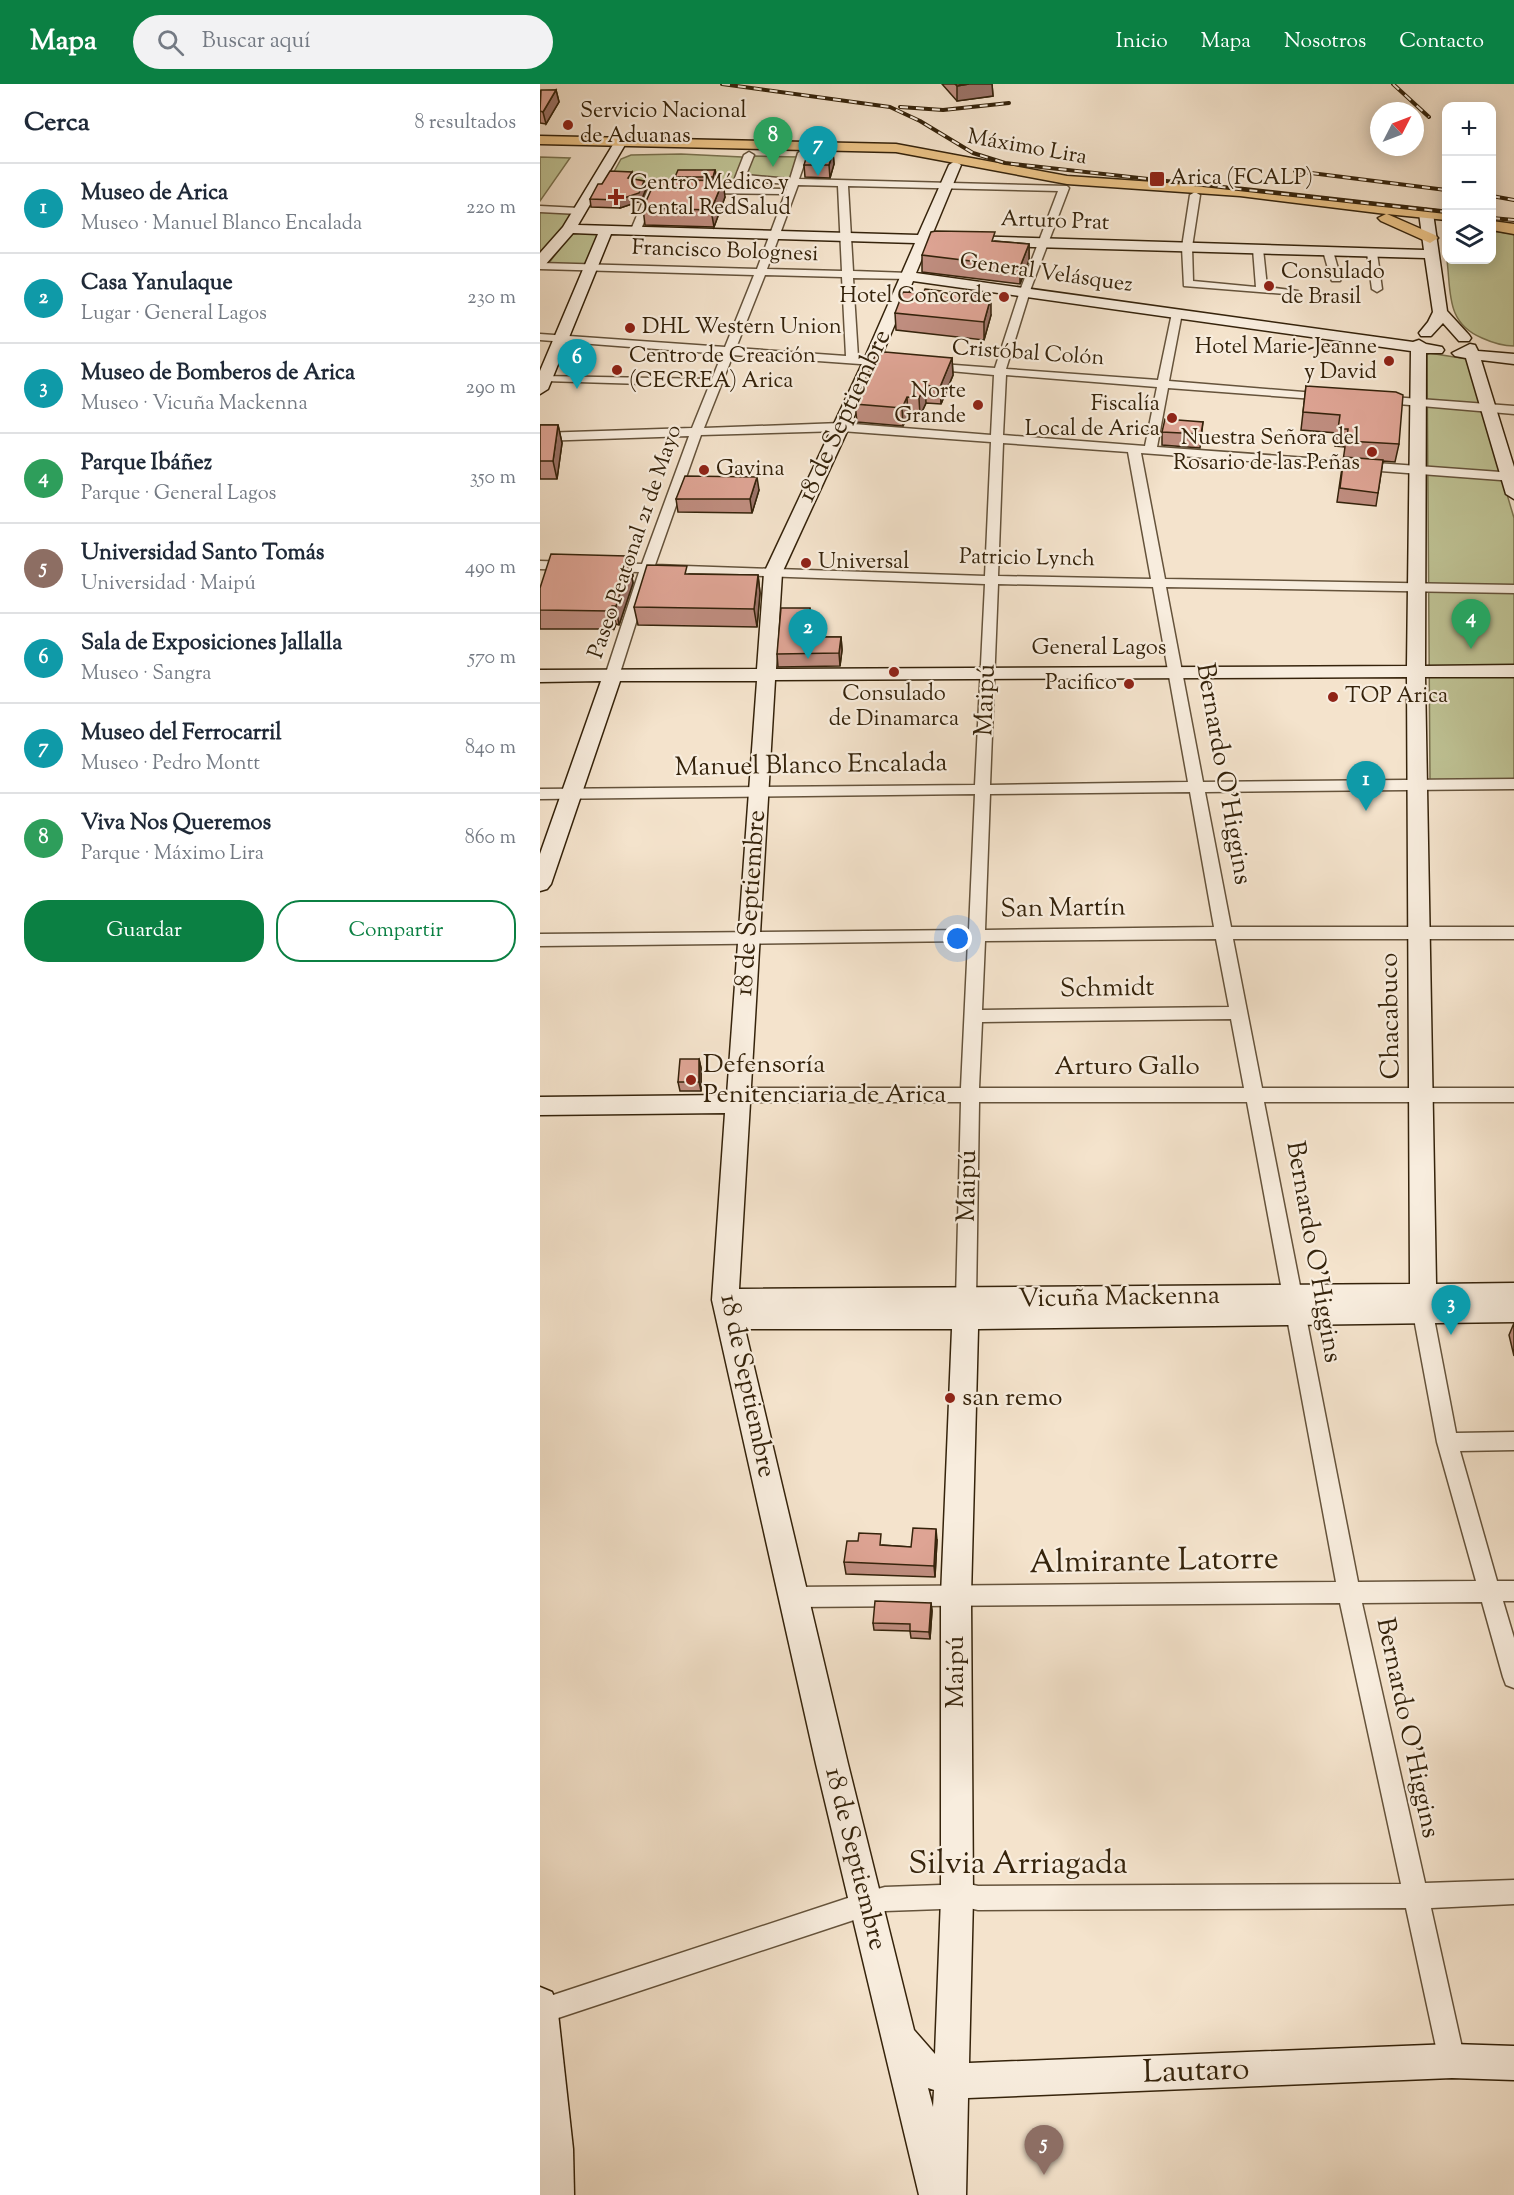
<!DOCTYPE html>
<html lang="es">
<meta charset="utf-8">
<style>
body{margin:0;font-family:"Sorts Mill Goudy",serif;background:#f2f2f3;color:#1f2937}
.controls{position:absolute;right:18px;top:18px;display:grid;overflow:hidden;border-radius:12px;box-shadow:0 3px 15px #0003}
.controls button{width:54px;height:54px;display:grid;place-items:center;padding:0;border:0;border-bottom:2px solid #e0e1e3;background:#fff;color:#1f2937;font:30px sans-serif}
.compass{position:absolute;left:830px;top:18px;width:54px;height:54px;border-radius:50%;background:#fff;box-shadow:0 3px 15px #0003;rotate:48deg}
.you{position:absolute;left:418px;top:855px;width:21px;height:21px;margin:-15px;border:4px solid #fff;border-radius:50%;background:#1a73e8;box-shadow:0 0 0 9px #1a73e833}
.badge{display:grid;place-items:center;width:39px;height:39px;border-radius:50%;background:#0b8043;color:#fff;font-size:20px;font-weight:700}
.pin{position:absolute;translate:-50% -50px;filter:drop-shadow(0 2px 3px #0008)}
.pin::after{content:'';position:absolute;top:32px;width:21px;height:18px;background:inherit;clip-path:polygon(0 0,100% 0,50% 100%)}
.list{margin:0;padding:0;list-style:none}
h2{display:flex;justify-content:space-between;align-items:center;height:78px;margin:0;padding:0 24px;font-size:26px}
h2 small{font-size:20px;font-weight:400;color:#747a83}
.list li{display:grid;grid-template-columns:39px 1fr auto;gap:18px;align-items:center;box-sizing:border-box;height:90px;padding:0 24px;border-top:2px solid #e0e1e3}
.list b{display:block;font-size:22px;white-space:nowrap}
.list p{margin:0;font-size:20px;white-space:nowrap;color:#747a83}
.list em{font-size:20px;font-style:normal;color:#747a83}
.actions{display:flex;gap:12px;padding:18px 24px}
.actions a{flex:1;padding:14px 0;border:2px solid #0b8043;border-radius:24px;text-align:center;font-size:21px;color:#0b8043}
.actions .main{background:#0b8043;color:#fff}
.icon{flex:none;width:33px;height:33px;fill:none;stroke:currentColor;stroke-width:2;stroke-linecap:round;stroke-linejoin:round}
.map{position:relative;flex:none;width:974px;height:2111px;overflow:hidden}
header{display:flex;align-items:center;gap:36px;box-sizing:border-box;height:84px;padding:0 30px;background:#0b8043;color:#fff}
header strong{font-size:28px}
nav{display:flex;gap:33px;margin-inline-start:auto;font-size:21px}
.search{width:420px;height:54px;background:#f2f2f3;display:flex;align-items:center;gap:15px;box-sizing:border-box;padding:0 21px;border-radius:33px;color:#747a83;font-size:22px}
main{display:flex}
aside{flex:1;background:#fff}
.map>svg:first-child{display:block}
.green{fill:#bfc395;stroke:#7a7350;stroke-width:1.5}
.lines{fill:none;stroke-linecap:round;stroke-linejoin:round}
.street-casing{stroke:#65533b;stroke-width:3}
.secondary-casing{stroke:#35230b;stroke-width:3}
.primary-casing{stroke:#35230b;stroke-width:3}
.street{fill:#f8edde;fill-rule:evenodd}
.secondary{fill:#f8edde;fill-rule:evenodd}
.primary{fill:#eac286;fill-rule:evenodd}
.rail-casing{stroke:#35230b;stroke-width:4}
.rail{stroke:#f8edde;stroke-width:2;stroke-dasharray:8;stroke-linecap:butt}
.wall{fill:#bf8d7f;stroke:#35230b;stroke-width:1.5}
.shaded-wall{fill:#9b7368;stroke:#35230b;stroke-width:1.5}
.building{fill:#dea494;stroke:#35230b;stroke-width:1.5}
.poi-dot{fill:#8f2418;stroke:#f8edde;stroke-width:2}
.labels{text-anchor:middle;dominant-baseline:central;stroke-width:4.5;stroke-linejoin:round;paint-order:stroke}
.far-poi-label{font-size:22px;fill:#35230b;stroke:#f8edde;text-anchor:start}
.far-street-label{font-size:22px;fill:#35230b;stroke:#f8edde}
.street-label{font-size:26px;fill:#35230b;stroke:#f8edde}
.poi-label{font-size:26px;fill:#35230b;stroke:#f8edde;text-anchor:start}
.near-street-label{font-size:32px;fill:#35230b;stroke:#f8edde}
</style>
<header>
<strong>Mapa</strong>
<div class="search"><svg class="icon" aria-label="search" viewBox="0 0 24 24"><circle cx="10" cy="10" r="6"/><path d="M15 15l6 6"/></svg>Buscar aquí</div>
<nav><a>Inicio</a><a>Mapa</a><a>Nosotros</a><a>Contacto</a></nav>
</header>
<main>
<aside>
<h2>Cerca<small>8 resultados</small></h2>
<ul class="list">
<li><span class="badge" style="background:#0f9aa8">1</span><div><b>Museo de Arica</b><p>Museo · Manuel Blanco Encalada</p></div><em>220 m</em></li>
<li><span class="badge" style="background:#0f9aa8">2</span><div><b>Casa Yanulaque</b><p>Lugar · General Lagos</p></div><em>230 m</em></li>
<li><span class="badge" style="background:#0f9aa8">3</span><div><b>Museo de Bomberos de Arica</b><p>Museo · Vicuña Mackenna</p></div><em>290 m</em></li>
<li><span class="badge" style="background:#2e9e5b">4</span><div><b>Parque Ibáñez</b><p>Parque · General Lagos</p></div><em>350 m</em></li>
<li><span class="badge" style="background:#8d6e63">5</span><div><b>Universidad Santo Tomás</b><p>Universidad · Maipú</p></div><em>490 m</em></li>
<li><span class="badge" style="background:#0f9aa8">6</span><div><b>Sala de Exposiciones Jallalla</b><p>Museo · Sangra</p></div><em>570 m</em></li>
<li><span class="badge" style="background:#0f9aa8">7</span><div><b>Museo del Ferrocarril</b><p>Museo · Pedro Montt</p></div><em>840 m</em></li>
<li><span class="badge" style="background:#2e9e5b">8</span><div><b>Viva Nos Queremos</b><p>Parque · Máximo Lira</p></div><em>860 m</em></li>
</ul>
<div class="actions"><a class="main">Guardar</a><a>Compartir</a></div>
</aside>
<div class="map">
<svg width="974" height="2111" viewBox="0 0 974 2111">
<rect width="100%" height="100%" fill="#f4e3cc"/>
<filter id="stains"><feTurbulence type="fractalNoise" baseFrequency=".00333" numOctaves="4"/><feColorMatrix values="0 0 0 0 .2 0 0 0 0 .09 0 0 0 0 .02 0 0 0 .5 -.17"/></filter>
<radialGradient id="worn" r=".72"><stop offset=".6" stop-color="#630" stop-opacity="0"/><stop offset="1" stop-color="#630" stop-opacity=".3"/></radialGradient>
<g class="green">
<path d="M141,70L202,73L204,76L194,104L112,102C98,109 83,100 70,95L81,75L91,71Z"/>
<polygon points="215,72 259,73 254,95 205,93 213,74"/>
<polygon points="0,73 30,74 0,117"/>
<polygon points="0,127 32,128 22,145 0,169"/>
<path d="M952,147L974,150V262C963,262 953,259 942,254C906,239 911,209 907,176H952Z"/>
<polygon points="32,149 61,150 45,183 8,180"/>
<polygon points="889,269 927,275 974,434 974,696 890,696 887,271"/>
</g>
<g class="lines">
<g class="street-casing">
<g id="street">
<path d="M263,66L268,69L259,95L527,102L529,104L491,204L466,285L618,296L632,229L637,226L642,229L629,297L788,310L794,313L788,316L628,304L617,363L974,389V397L601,369L625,495L974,501V509L626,503L663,698L974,695V705L665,708L691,843H974V855H693L722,1004H974V1018H724L818,1498L936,1497L897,1358L873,1229L876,1223L883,1221L890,1223L893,1229L916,1349L974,1348V1366L920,1367L957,1497H974V1517H963L974,1554V1604L966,1601L963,1593L942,1518L822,1519L885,1799L974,1796V1820L891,1824L925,1977L921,1986L912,1990L903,1986L899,1977L866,1824L438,1826L429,1824L345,1827L326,1832L0,1940L1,1915L326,1808L345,1803L429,1800L438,1802L861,1800L800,1519L254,1523L246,1520L243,1513L246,1506L254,1503L796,1498L707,1018H439L436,1216L433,1222L426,1224L419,1222L416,1216L421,1018H199L193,1016L190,1011L193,1006L199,1004H421L428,857L0,862V850L429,846L435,710L0,715V705L435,701L445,500L112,488L79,592L72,596L67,595L65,592L99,488L68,487L61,483L68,479L102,480L149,352L0,357V349L152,344L169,302L5,297L0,295L1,292L172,295L182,270L0,256V250L185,263L214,191L0,185V179L217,185L245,110L161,109L156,106L161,103L241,105L246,107L248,100L197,96L195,94L204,71L209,68L214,71L206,91L250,95L258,69ZM258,101L298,102L302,187L227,185ZM308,102L518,107L481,204L455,284L388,279L382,282L388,285L454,291L451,351L301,339L164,344L193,271L348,282L354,279L348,276L318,273L313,194L369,195L374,192L369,189L313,187ZM225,191L302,193L306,272L196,264ZM466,291L617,303L605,362L463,351ZM301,347L451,358L445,492L115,481L161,351ZM463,359L588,368L611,495L458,492ZM458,500L613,503L648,698L450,701ZM650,708L674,843L445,846L450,710ZM676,855L689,923L442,926L445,857ZM691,935L704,1004H439L442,938Z"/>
<polygon points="109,103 117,105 100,148 91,150 90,148"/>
<polygon points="655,108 660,111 652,163 653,197 716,203 713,165 718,162 723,165 727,203 758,207 758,211 644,202 642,163 650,111"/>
<polygon points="0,122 39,124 44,127 39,130 0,128"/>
<polygon points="788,164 793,167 801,195 800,197 792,197 791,195 783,167"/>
<polygon points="832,166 837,169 842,205 837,208 832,205 827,169"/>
<polygon points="839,312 974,322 974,330 835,318 833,316"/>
<polygon points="0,477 31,478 38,482 31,486 0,485"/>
</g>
</g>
<g class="secondary-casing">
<g id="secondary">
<path d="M80,55L86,59L38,141L378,151L409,81L415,77L421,81L392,151L884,166L879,129L886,125L893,129L907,227L929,251L931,254L929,257H919L903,239L891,252H881L879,249L888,238L893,228L885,174L388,160L376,189L873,258L879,256L886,260L902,263L904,266L902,269H886L885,582L974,581V593H885L896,1200L974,1199V1238L438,1245L431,1512L433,1814L429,1979L912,1960L974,1962V1996L912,1994L428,2014L426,2111H379L276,1680L172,1216L185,1029L0,1031V1013L187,1011L217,597H80L11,800L7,805L0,807V770L61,597L0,598V586L217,585L224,489L323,278L375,159L71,150L8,305L0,310V287L58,150L33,149L5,181L0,182V169L23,143L74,59ZM373,197L871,267L867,582L236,585L242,489L339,278ZM867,593L870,1200L199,1205L235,596ZM205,1245H412L401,1512V1814L395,1970L374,1946L308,1680ZM388,2004L394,2006L393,2023Z"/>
<polygon points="930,260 935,261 938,267 974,270 974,280 941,276 974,383 974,415 966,410 926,274 915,272 912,269"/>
<polygon points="0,1903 12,1908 17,1920 33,2065 34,2111 0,2111"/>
</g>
</g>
<g class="primary-casing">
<g id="primary">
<polygon points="0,52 356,60 527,92 700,104 906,127 906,136 847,130 895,151 898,154 890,159 841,137 838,134 846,130 700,112 527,100 356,68 0,60"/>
<polygon points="952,137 974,140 974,150 952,146"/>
</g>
</g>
<use href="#street" class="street"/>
<use href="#secondary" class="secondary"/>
<use href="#primary" class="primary"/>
<g class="rail-casing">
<g id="rail">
<polyline points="182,0 350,23 380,37 433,69 465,79 906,128"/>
<polyline points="853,0 889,33"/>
<polyline points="360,23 403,26 469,19"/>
<polyline points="755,87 906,106"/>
<polyline points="952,112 974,116"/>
<polyline points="952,134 974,136"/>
</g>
</g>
<use href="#rail" class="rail"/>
</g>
<g class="wall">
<polygon points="402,0 452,0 453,12 417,17"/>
<polygon points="16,6 19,18 6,40 0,39 0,7"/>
<polygon points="293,68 294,80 290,94 265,93 264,81"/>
<polygon points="175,86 177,95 176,97 185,113 174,143 105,141 103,124 135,95 135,93"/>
<polygon points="93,95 104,97 106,105 101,117 80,124 51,123 50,115 62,100"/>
<polygon points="455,157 489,160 489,176 480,200 382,188 382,171"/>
<polygon points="355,229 451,231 444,256 356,246"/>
<polygon points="412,274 413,291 401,320 386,319 380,332 368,331 363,342 317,338 315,320"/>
<polygon points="766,302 859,360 855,378 843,377 836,422 797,418 805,363 795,362 797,349 761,346"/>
<polygon points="663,338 660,364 622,361 622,348"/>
<polygon points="0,341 18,341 22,359 17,395 0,395"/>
<polygon points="219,406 212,429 138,428 136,415"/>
<polygon points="89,474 93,492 92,494 93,499 79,541 76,540 74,545 0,545 0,504"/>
<polygon points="149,490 218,491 220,509 217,543 98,541 94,523"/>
<polygon points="272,537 270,553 301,553 302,566 300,582 238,583 237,570"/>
<polygon points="159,975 161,984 161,1007 140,1007 138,998"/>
<polygon points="974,1239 974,1272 969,1251"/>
<polygon points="397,1456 395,1493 306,1490 304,1478 342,1461 371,1463"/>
<polygon points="391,1519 392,1527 390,1555 371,1554 370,1547 334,1546 333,1539"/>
</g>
<g class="shaded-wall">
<polygon points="429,0 452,0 453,12 417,17 417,2"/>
<polygon points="16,6 19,18 6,40 3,28"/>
<polygon points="293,68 294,80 290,94 289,81"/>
<polygon points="175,86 177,95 174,102 173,93"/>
<polygon points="92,88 93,96 88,94"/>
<polygon points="104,97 106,105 101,117 80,124 78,116"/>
<polygon points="183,97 185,113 174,143 171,126"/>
<polygon points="489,160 489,176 480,200 480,183"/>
<polygon points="451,213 451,231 444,256 444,238"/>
<polygon points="412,274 413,291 401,320 400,303"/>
<polygon points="385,301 386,319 380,332 379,314"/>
<polygon points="367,313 368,331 363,342 362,324"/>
<polygon points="18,341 22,359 17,395 13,377"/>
<polygon points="217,393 219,406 212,429 210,415"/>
<polygon points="89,474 93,492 92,494 93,499 79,541 76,522"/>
<polygon points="218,491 220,509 217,543 214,525"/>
<polygon points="72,522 76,540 74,545 70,527"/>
<polygon points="270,524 272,537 268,566 267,553"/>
<polygon points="301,553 302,566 300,582 299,569"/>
<polygon points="159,975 161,984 161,1007 159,998"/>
<polygon points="396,1445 397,1456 395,1493 394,1482"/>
<polygon points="391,1519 392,1527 390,1555 389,1548"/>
</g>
<g class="building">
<polygon points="415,0 429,0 417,2"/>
<polygon points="1,6 16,6 3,28 0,27"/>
<polygon points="268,68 293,68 289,81 264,81"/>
<polygon points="138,86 175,86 173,93 135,93"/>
<polygon points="70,87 92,88 88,94 104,97 99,109 78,116 50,115 58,100 62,100"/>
<polygon points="116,95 183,97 171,126 103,124"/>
<polygon points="396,147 455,148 452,157 489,160 480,183 382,171 391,148"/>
<polygon points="385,205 451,213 444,238 355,229 363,208 383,209"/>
<polygon points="345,268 412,274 400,303 385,301 379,314 367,313 362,324 315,320 335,272"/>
<polygon points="766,302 856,308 863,311 859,360 807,357 808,345 798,345 800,331 763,328"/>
<polygon points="625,335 663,338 661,350 622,348"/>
<polygon points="0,341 18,341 13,377 0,377"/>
<polygon points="804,373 843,376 838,409 800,404"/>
<polygon points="145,392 217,393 210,415 136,415"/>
<polygon points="11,470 87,472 89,474 87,481 89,481 76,522 72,522 70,527 0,526 0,504"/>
<polygon points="107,481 147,482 145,490 218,491 214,525 94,523"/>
<polygon points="241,524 270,524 267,553 301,553 299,569 237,570"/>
<polygon points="140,975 159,975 159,998 138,998"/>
<polygon points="373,1444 396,1445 394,1482 304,1478 307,1457 318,1457 319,1449 341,1450 340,1461 371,1463"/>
<polygon points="335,1517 391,1519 389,1548 370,1547 370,1540 333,1539"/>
</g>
<g class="poi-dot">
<circle cx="28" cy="41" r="6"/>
<rect x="609" y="87" width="16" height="16" rx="3"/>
<path d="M73 104h6v6h6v6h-6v6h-6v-6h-6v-6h6z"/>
<circle cx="729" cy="202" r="6"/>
<circle cx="464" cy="213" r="6"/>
<circle cx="90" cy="244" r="6"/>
<circle cx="849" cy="277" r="6"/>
<circle cx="77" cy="286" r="6"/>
<circle cx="438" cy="321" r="6"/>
<circle cx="632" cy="334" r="6"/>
<circle cx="832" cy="368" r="6"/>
<circle cx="164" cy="386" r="6"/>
<circle cx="266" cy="479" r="6"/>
<circle cx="354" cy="588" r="6"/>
<circle cx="589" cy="600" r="6"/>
<circle cx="793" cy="613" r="6"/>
<circle cx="151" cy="996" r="6"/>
<circle cx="410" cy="1314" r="6"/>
</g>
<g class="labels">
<g class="far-poi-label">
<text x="40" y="28">Servicio Nacional<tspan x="40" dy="25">de Aduanas</tspan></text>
<text x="630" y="95">Arica (FCALP)</text>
<text x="90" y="100">Centro Médico y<tspan x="90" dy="25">Dental RedSalud</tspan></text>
<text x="741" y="189">Consulado<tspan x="741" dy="25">de Brasil</tspan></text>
<text x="452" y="213" text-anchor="end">Hotel Concorde</text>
<text x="102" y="244">DHL Western Union</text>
<text x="837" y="264" text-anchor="end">Hotel Marie-Jeanne<tspan x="837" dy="25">y David</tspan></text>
<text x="89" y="273">Centro de Creación<tspan x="89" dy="25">(CECREA) Arica</tspan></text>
<text x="426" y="308" text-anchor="end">Norte<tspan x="426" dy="25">Grande</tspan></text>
<text x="620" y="321" text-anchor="end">Fiscalía<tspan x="620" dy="25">Local de Arica</tspan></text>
<text x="820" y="355" text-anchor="end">Nuestra Señora del<tspan x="820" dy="25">Rosario de las Peñas</tspan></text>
<text x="176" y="386">Gavina</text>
<text x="278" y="479">Universal</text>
<text x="577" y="600" text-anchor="end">Pacifico</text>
<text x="354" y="611" text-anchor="middle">Consulado<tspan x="354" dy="25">de Dinamarca</tspan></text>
<text x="805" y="613">TOP Arica</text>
</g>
<g class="far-street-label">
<text transform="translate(487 64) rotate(10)">Máximo Lira</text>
<text transform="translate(515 138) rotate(2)">Arturo Prat</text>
<text transform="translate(185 168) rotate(2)">Francisco Bolognesi</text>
<text transform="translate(506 190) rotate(8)">General Velásquez</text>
<text transform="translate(488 270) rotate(4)">Cristóbal Colón</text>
<text transform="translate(96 458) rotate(-71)">Paseo Peatonal 21 de Mayo</text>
<text transform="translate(487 475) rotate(1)">Patricio Lynch</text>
<text x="559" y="565">General Lagos</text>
</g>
<g class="street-label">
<text transform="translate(305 332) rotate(-65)">18 de Septiembre</text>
<text transform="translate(446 616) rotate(-88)">Maipú</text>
<text transform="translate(271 682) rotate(-1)">Manuel Blanco Encalada</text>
<text transform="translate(683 690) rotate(80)">Bernardo O'Higgins</text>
<text transform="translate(211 819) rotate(-86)">18 de Septiembre</text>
<text transform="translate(523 825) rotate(-1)">San Martín</text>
<text transform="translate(567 905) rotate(-1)">Schmidt</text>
<text transform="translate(851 932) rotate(-91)">Chacabuco</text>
<text x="587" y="983">Arturo Gallo</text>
<text transform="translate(428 1102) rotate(-89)">Maipú</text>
<text transform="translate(773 1168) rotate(80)">Bernardo O'Higgins</text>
<text transform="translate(579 1214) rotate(-1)">Vicuña Mackenna</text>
<text transform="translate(207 1302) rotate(78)">18 de Septiembre</text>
<text transform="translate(416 1588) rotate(-90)">Maipú</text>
<text transform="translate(867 1644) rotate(78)">Bernardo O'Higgins</text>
<text transform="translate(315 1775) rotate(76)">18 de Septiembre</text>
</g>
<g class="poi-label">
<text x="163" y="981">Defensoría<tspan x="163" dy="30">Penitenciaria de Arica</tspan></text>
<text x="422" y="1314">san remo</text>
</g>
<g class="near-street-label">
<text transform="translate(614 1478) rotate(-1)">Almirante Latorre</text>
<text x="478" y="1781">Silvia Arriagada</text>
<text transform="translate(656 1988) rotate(-2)">Lautaro</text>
</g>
</g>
<rect width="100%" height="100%" filter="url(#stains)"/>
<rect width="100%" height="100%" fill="url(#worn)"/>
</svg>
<div class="controls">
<button>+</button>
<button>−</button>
<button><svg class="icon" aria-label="layers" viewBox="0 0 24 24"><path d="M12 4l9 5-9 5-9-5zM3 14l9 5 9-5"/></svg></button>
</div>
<svg class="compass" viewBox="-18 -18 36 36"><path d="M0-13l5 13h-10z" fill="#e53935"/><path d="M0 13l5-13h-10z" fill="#747a83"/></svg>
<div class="you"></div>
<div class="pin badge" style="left:826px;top:727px;background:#0f9aa8">1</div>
<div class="pin badge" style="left:268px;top:575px;background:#0f9aa8">2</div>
<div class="pin badge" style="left:911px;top:1251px;background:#0f9aa8">3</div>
<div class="pin badge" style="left:931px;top:565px;background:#2e9e5b">4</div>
<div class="pin badge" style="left:504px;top:2091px;background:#8d6e63">5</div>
<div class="pin badge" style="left:37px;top:305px;background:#0f9aa8">6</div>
<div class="pin badge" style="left:278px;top:92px;background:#0f9aa8">7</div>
<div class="pin badge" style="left:233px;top:83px;background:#2e9e5b">8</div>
</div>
</main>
